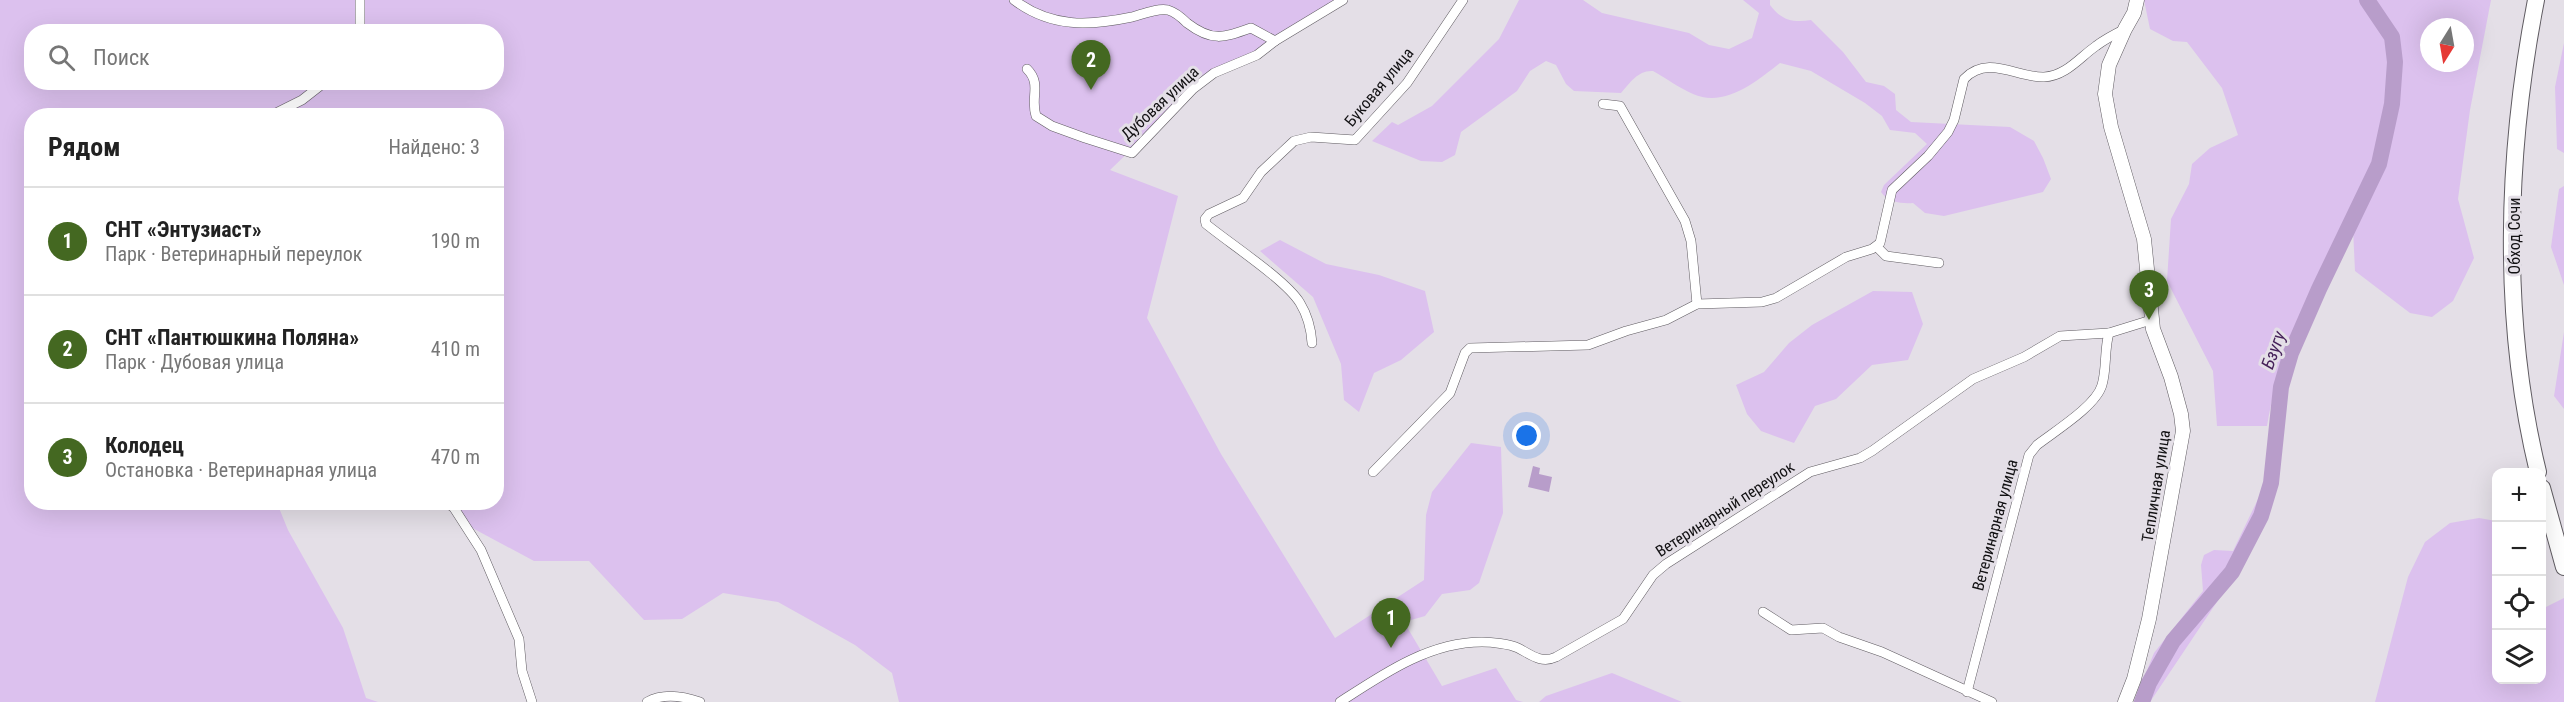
<!DOCTYPE html>
<html lang="ru">
<meta charset="utf-8">
<style>
body{margin:0;font-family:"Roboto Condensed",sans-serif;background:#f2f2f2;color:#222}
.controls{position:absolute;right:18px;bottom:18px;display:grid;overflow:hidden;border-radius:12px;box-shadow:0 6px 24px #0002}
.controls button{width:54px;height:54px;display:grid;place-items:center;padding:0;border:0;border-bottom:2px solid #e0e0e0;background:#fff;color:#222;font:30px sans-serif}
.compass{position:absolute;left:2420px;top:18px;width:54px;height:54px;border-radius:50%;background:#fff;box-shadow:0 6px 24px #0002;rotate:191deg}
.you{position:absolute;left:1527px;top:436px;width:21px;height:21px;margin:-15px;border:4px solid #fff;border-radius:50%;background:#1a73e8;box-shadow:0 0 0 9px #1a73e833}
.badge{display:grid;place-items:center;width:39px;height:39px;border-radius:50%;background:#446821;color:#fff;font-size:20px;font-weight:700}
.pin{position:absolute;translate:-50% -50px;filter:drop-shadow(0 2px 3px #0008)}
.pin::after{content:'';position:absolute;top:32px;width:21px;height:18px;background:inherit;clip-path:polygon(0 0,100% 0,50% 100%)}
.list{margin:0;padding:0;list-style:none}
h2{display:flex;justify-content:space-between;align-items:center;height:78px;margin:0;padding:0 24px;font-size:26px}
h2 small{font-size:20px;font-weight:400;color:#767676}
.list li{display:grid;grid-template-columns:39px 1fr auto;gap:18px;align-items:center;box-sizing:border-box;height:108px;padding:0 24px;border-top:2px solid #e0e0e0}
.list b{display:block;font-size:22px;white-space:nowrap}
.list p{margin:0;font-size:20px;white-space:nowrap;color:#767676}
.list em{font-size:20px;font-style:normal;color:#767676}
.icon{flex:none;width:33px;height:33px;fill:none;stroke:currentColor;stroke-width:2;stroke-linecap:round;stroke-linejoin:round}
.map{position:relative;flex:none;width:2564px;height:702px;overflow:hidden}
.search{position:absolute;background:#fff;box-shadow:0 6px 24px #0002;left:24px;top:24px;width:480px;height:66px;display:flex;align-items:center;gap:15px;box-sizing:border-box;padding:0 21px;border-radius:24px;color:#767676;font-size:22px}
.panel{position:absolute;background:#fff;box-shadow:0 6px 24px #0002;left:24px;top:108px;width:480px;height:402px;border-radius:24px}
.map>svg:first-child{display:block}
.green{fill:#dcc1ee;fill-rule:evenodd}
.water{fill:#b89dca}
.lines{fill:none;stroke-linecap:round;stroke-linejoin:round}
.river{stroke:#b89dca;stroke-width:16}
.street-casing{stroke:#5f5b61;stroke-width:10}
.secondary-casing{stroke:#5f5b61;stroke-width:15}
.highway-casing{stroke:#5f5b61;stroke-width:18}
.street{stroke:#fff;stroke-width:9}
.secondary{stroke:#fff;stroke-width:14}
.highway{stroke:#fff;stroke-width:16}
.labels{text-anchor:middle;dominant-baseline:central;stroke-width:6;stroke-linejoin:round;paint-order:stroke}
.street-label{font-size:16px;fill:#121113;stroke:#e4dfe7}
.water-label{font-size:18px;font-style:italic;fill:#46225a;stroke:#e4dfe7}
</style>
<div class="map">
<svg width="2564" height="702" viewBox="0 0 2564 702">
<rect width="100%" height="100%" fill="#e4dfe7"/>
<g class="green">
<path d="M0,0H1342L1259,56L1213,71L1110,170L1178,196L1147,318L1221,454L1335,638L1424,580L1426,515L1432,492L1471,443L1501,447L1503,513L1479,583L1470,590L1442,594L1425,616L1404,622L1442,686L1496,668L1516,700L1523,702H899L892,673L855,645L778,602L723,593L682,619L644,620L589,561H534L463,523L446,503L496,502V116H32V502L277,503L288,530L343,628L366,698L378,702H0ZM32,32H496V82H32Z"/>
<path d="M1519,0H1583L1602,13L1689,33L1709,45L1729,49L1752,38L1759,13L1743,0H1770V5C1781,20 1793,23 1811,20L1843,52L1866,82L1884,86L1895,94L1896,110L1911,122L2010,127L2034,141L2043,158L2051,179L2043,192L1944,216L1925,213L1913,203C1902,204 1888,202 1881,192L1884,185L1927,144L1915,133L1890,130L1882,116L1865,103L1811,71L1780,63C1757,81 1725,108 1693,94C1679,88 1666,78 1653,71C1638,70 1630,83 1621,93L1574,91L1566,84L1556,65L1546,61L1530,71L1517,91L1461,132L1455,155L1442,162L1421,161L1372,141L1392,122L1398,125L1432,106L1499,39Z"/>
<path d="M2144,0H2491L2470,110L2458,199L2474,258L2453,301L2432,317L2410,313L2355,271L2352,207C2317,278 2280,347 2267,426H2217L2213,371L2167,281L2171,219L2189,184L2192,164L2210,148L2238,135L2222,88L2187,42L2173,41L2150,29ZM2429,27H2465V63H2429Z"/>
<polygon points="2564,43 2564,153 2557,149 2555,87"/>
<polygon points="2564,186 2564,285 2551,247 2559,189"/>
<polygon points="1280,240 1326,264 1379,275 1425,291 1434,332 1401,360 1374,373 1359,412 1344,400 1341,364 1313,297 1260,251"/>
<polygon points="1873,291 1912,292 1923,324 1908,360 1872,365 1836,399 1815,406 1794,443 1761,431 1747,414 1736,385 1764,372 1789,343 1812,325"/>
<polygon points="2564,332 2564,409 2554,396"/>
<polygon points="2266,474 2245,560 2150,702 2134,702 2154,653 2203,591 2201,565 2204,555 2214,550 2233,551 2259,497"/>
<polygon points="2479,518 2496,521 2496,680 2542,680 2542,609 2564,598 2564,702 2375,702 2408,577 2425,542 2450,523"/>
<polygon points="1612,673 1682,702 1539,702 1546,696"/>
</g>
<polygon class="water" points="1533,466 1540,468 1539,474 1552,477 1549,492 1528,487"/>
<g class="lines">
<polyline class="river" points="2142,702 2149,683 2173,641 2232,572 2261,516 2271,483 2281,387 2291,353 2319,289 2379,164 2392,104 2395,62 2392,37 2367,0"/>
<g class="street-casing">
<g id="street">
<path d="M1014,0C1051,28 1089,26 1132,17C1143,14 1157,8 1168,10C1175,12 1182,18 1187,23C1212,42 1223,38 1251,28L1275,41"/>
<polyline points="360,32 360,0"/>
<path d="M1027,69C1042,84 1030,97 1036,116L1052,126L1085,138L1132,153L1193,89L1214,73L1257,55L1275,41L1343,0"/>
<polyline points="1603,104 1620,106 1685,221 1691,241 1697,304"/>
<polyline points="270,116 302,100 325,82"/>
<polyline points="1877,247 1886,256 1939,263"/>
<path d="M1312,343C1311,328 1308,316 1300,303C1286,280 1229,243 1206,224L1205,219L1209,214L1243,198L1261,172L1294,141L1311,137L1355,140L1407,83L1463,0"/>
<path d="M1373,472L1450,393L1465,353L1470,348L1588,345L1626,331L1666,320L1697,304L1762,302L1776,298L1846,257L1872,249L1880,243L1892,190L1928,156L1948,132L1954,120L1964,79C1988,54 2017,78 2044,77C2066,76 2080,57 2096,46C2105,39 2115,34 2125,29"/>
<polyline points="446,502 454,508 481,550 519,639 522,671 532,702"/>
<polyline points="1763,612 1791,630 1823,628 1839,637 1882,652 1992,702"/>
<path d="M1967,692L2029,455L2037,445C2055,431 2096,406 2102,385C2107,368 2104,350 2109,333L2151,320"/>
<path d="M647,702C663,693 683,696 700,702"/>
<path d="M1340,702C1383,674 1429,642 1482,642C1491,642 1510,644 1518,648C1530,654 1541,664 1556,657L1623,619L1653,575L1666,564L1810,472L1860,458L1872,451L1973,379L2024,357L2060,336L2109,333"/>
</g>
</g>
<g class="secondary-casing">
<polyline id="secondary" points="2125,702 2134,679 2149,619 2183,431 2181,414 2171,377 2153,329 2144,239 2111,127 2105,94 2109,65 2125,29 2134,13 2137,0"/>
</g>
<g class="highway-casing">
<g id="highway">
<path d="M2536,0C2506,154 2501,320 2538,472"/>
<polyline points="2542,488 2564,567"/>
</g>
</g>
<use href="#street" class="street"/>
<use href="#secondary" class="secondary"/>
<use href="#highway" class="highway"/>
</g>
<g class="labels">
<g class="street-label">
<text transform="translate(1379 87) rotate(-50)">Буковая улица</text>
<text transform="translate(1160 103) rotate(-43)">Дубовая улица</text>
<text transform="translate(2514 236) rotate(-90)">Обход Сочи</text>
<text transform="translate(2156 486) rotate(-81)">Тепличная улица</text>
<text transform="translate(1725 509) rotate(-33)">Ветеринарный переулок</text>
<text transform="translate(1995 525) rotate(-75)">Ветеринарная улица</text>
</g>
<g class="water-label">
<text transform="translate(2273 350) rotate(-70)">Бзугу</text>
</g>
</g>
</svg>
<div class="controls">
<button>+</button>
<button>−</button>
<button><svg class="icon" aria-label="locate" viewBox="0 0 24 24"><circle cx="12" cy="12" r="6"/><path d="M12 2v4M12 18v4M2 12h4M18 12h4"/></svg></button>
<button><svg class="icon" aria-label="layers" viewBox="0 0 24 24"><path d="M12 4l9 5-9 5-9-5zM3 14l9 5 9-5"/></svg></button>
</div>
<svg class="compass" viewBox="-18 -18 36 36"><path d="M0-13l5 13h-10z" fill="#e53935"/><path d="M0 13l5-13h-10z" fill="#767676"/></svg>
<div class="you"></div>
<div class="pin badge" style="left:1391px;top:648px">1</div>
<div class="pin badge" style="left:1091px;top:90px">2</div>
<div class="pin badge" style="left:2149px;top:320px">3</div>
<div class="search"><svg class="icon" aria-label="search" viewBox="0 0 24 24"><circle cx="10" cy="10" r="6"/><path d="M15 15l6 6"/></svg>Поиск</div>
<section class="panel">
<h2>Рядом<small>Найдено: 3</small></h2>
<ul class="list">
<li><span class="badge">1</span><div><b>СНТ «Энтузиаст»</b><p>Парк · Ветеринарный переулок</p></div><em>190 m</em></li>
<li><span class="badge">2</span><div><b>СНТ «Пантюшкина Поляна»</b><p>Парк · Дубовая улица</p></div><em>410 m</em></li>
<li><span class="badge">3</span><div><b>Колодец</b><p>Остановка · Ветеринарная улица</p></div><em>470 m</em></li>
</ul>
</section>
</div>
